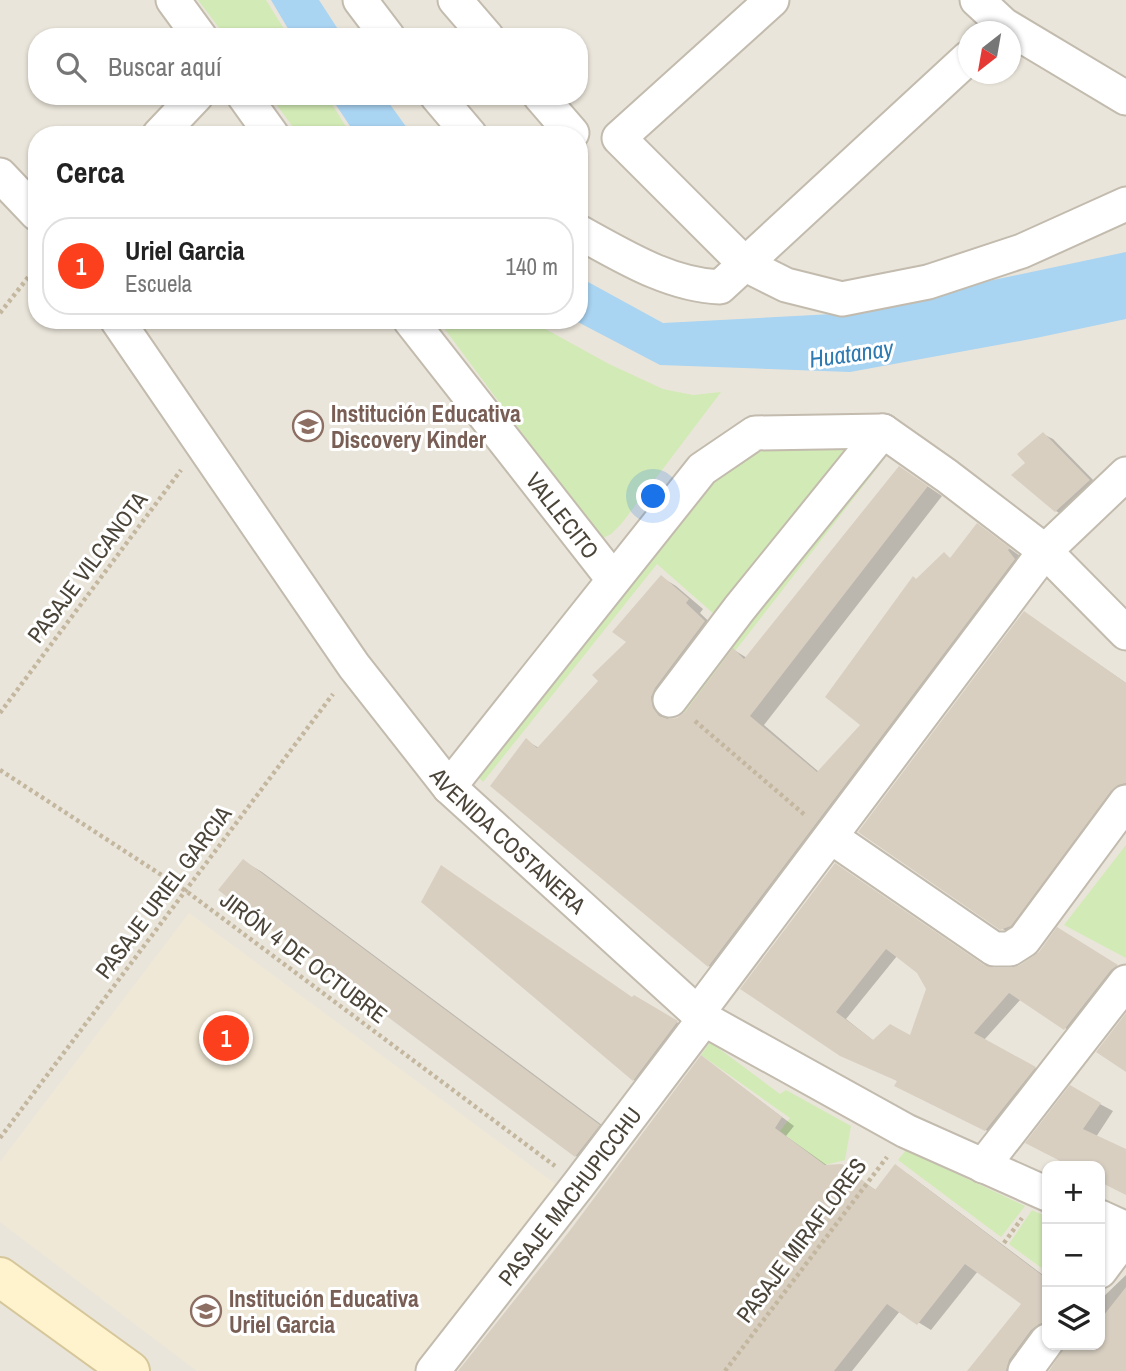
<!DOCTYPE html>
<html lang="es">
<meta charset="utf-8">
<style>
body{margin:0;font-family:"Archivo Narrow",sans-serif;background:#f2f2f2;color:#222}
.controls{position:absolute;right:21px;bottom:21px;display:grid;overflow:hidden;border-radius:14px;box-shadow:0 2px 5px #0004}
.controls button{width:63px;height:63px;display:grid;place-items:center;padding:0;border:0;border-bottom:2px solid #e0e0e0;background:#fff;color:#222;font:35px sans-serif}
.compass{position:absolute;left:958px;top:21px;width:63px;height:63px;border-radius:50%;background:#fff;box-shadow:0 2px 5px #0004;rotate:211deg}
.you{position:absolute;left:654px;top:497px;width:24px;height:24px;margin:-18px;border:5px solid #fff;border-radius:50%;background:#1a73e8;box-shadow:0 0 0 10px #1a73e833}
.badge{display:grid;place-items:center;width:46px;height:46px;border-radius:50%;background:#fc3f1d;color:#fff;font-size:23px;font-weight:700}
.pin{position:absolute;translate:-50% -50%;border:4px solid #fff;box-shadow:0 2px 7px #0006}
.list{margin:0;padding:0;list-style:none}
h2{display:flex;justify-content:space-between;align-items:center;height:91px;margin:0;padding:0 28px;font-size:30px}
h2 small{font-size:23px;font-weight:400;color:#767676}
.list li{display:grid;grid-template-columns:46px 1fr auto;gap:21px;align-items:center;box-sizing:border-box;height:98px;margin:0 14px 14px;padding:0 14px;border:2px solid #e0e0e0;border-radius:28px}
.list b{display:block;font-size:26px;white-space:nowrap}
.list p{margin:0;font-size:23px;white-space:nowrap;color:#767676}
.list em{font-size:23px;font-style:normal;color:#767676}
.icon{flex:none;width:38px;height:38px;fill:none;stroke:currentColor;stroke-width:2;stroke-linecap:round;stroke-linejoin:round}
.map{position:relative;flex:none;width:1126px;height:1371px;overflow:hidden}
.search{position:absolute;background:#fff;box-shadow:0 2px 5px #0004;left:28px;top:28px;width:560px;height:77px;display:flex;align-items:center;gap:18px;box-sizing:border-box;padding:0 24px;border-radius:28px;color:#767676;font-size:26px}
.panel{position:absolute;background:#fff;box-shadow:0 2px 5px #0004;left:28px;top:126px;width:560px;height:203px;border-radius:28px}
.map>svg:first-child{display:block}
.residential{fill:#eae5da;fill-rule:evenodd}
.education{fill:#efe8d6}
.green{fill:#d2eab5}
.water{fill:#a9d4f2}
.shadow{fill:#0003;fill-rule:evenodd}
.building{fill:#d8cfc1;fill-rule:evenodd}
.lines{fill:none;stroke-linecap:round;stroke-linejoin:round}
.street-casing{stroke:#c2bbae;stroke-width:37}
.secondary-casing{stroke:#d6c79b;stroke-width:42}
.path{stroke:#c4b79f;stroke-width:4.5;stroke-dasharray:3.5 3.5;stroke-linecap:butt}
.street{stroke:#fff;stroke-width:33}
.secondary{stroke:#fff3cd;stroke-width:38}
.labels{text-anchor:middle;dominant-baseline:central;stroke-width:6;stroke-linejoin:round;paint-order:stroke}
.education-label{font-size:23px;font-weight:bold;fill:#785e54;stroke:#fff;text-anchor:start}
.street-label{font-size:23px;fill:#4b4439;stroke:#fff}
.water-label{font-size:24px;font-style:italic;fill:#2e7ab2;stroke:#fff}
</style>
<div class="map">
<svg width="1126" height="1371" viewBox="0 0 1126 1371">
<rect width="100%" height="100%" fill="#f6f3ec"/>
<path class="residential" d="M0,0H1126V1371H0ZM968,32H1010V74H968ZM37,37H579V96H37ZM37,135H579V320H37ZM1047,1166H1100V1345H1047Z"/>
<polygon class="education" points="189,913 565,1191 427,1371 197,1371 0,1222 0,1162"/>
<g class="green">
<polygon points="198,0 266,0 289,37 226,37"/>
<polygon points="270,96 327,96 351,135 299,135"/>
<polygon points="438,320 529,320 609,364 663,389 693,395 721,392 622,523 611,534 601,539"/>
<polygon points="744,424 850,436 885,458 686,714 674,705 731,629 657,564 483,782 465,764"/>
<polygon points="1126,845 1126,958 1064,925"/>
<polygon points="710,1042 780,1094 786,1090 851,1126 845,1160 825,1165 780,1131 790,1118 701,1055"/>
<polygon points="906,1150 1025,1206 1001,1237 898,1160"/>
<polygon points="1032,1210 1047,1217 1047,1272 1009,1244"/>
</g>
<g class="water">
<polygon points="271,0 319,0 343,37 293,37"/>
<polygon points="330,96 384,96 412,135 356,135"/>
<polygon points="1126,252 1126,319 1036,338 850,372 660,365 574,320 579,320 579,277 663,323 833,314"/>
</g>
<g class="shadow">
<polygon points="1043,434 1053,439 1099,486 1066,517 1056,511 1028,463"/>
<polygon points="914,477 942,496 764,725 819,772 863,725 917,580 951,559 978,526 1023,558 724,974 709,966 492,785 527,741 539,748 600,681 628,642 661,577 676,586 703,609 700,613 719,631 666,706 669,721 677,720 686,713 734,650 747,658"/>
<polygon points="1025,613 1126,683 1126,798 1016,937 1001,928"/>
<polygon points="243,861 262,872 618,1137 595,1167 576,1156 221,889"/>
<path d="M835,865L987,968L994,970L1021,967L1069,936L1126,972L1076,1035L1021,999L984,1040L1046,1074L998,1136L907,1091L899,1082L743,988ZM897,956L918,972L928,989L911,1037L874,1041L846,1019Z"/>
<polygon points="634,997 690,1030 647,1087 634,1080"/>
<polygon points="702,1057 794,1126 786,1136 828,1166 841,1166 877,1191 908,1174 1047,1278 1047,1334 1020,1371 969,1371 1023,1304 978,1271 931,1330 900,1311 852,1371 461,1371 569,1234"/>
<polygon points="1070,1088 1113,1111 1096,1137 1126,1151 1126,1194 1100,1180 1100,1166 1072,1166 1040,1150"/>
<polygon points="1126,1275 1126,1371 1051,1371 1064,1353 1067,1345 1100,1345 1100,1300"/>
</g>
<g class="building">
<polygon points="1043,432 1090,480 1055,512 1011,475 1025,463 1017,454"/>
<polygon points="899,466 928,486 750,716 817,772 860,725 825,697 913,576 916,579 944,552 950,558 977,523 1010,548 1008,550 1015,559 708,967 490,786 526,738 537,748 598,681 592,675 626,642 612,632 661,575 689,599 686,603 705,621 655,688 651,697 653,708 659,716 668,719 677,718 685,712 733,648 744,659"/>
<polygon points="1024,611 1126,683 1126,783 1118,785 1111,791 1011,926 1000,930 858,832"/>
<polygon points="243,859 600,1125 575,1157 218,890"/>
<path d="M835,863L984,965L994,968H1010L1020,965L1039,952L1057,927L1118,965L1111,970L1064,1030L1009,993L974,1033L1036,1067L985,1131L894,1086L897,1081L840,1056L740,989ZM886,949L917,973L926,989L910,1035L890,1024L873,1040L836,1012Z"/>
<polygon points="441,865 632,997 634,995 678,1021 633,1081 421,902"/>
<polygon points="1126,1013 1126,1072 1096,1052"/>
<polygon points="701,1055 782,1117 775,1128 825,1165 842,1164 875,1190 895,1164 1043,1276 1047,1271 1047,1322 1039,1324 1031,1330 1009,1360 1006,1371 967,1371 1021,1304 965,1264 917,1325 887,1304 834,1371 458,1371 568,1233"/>
<polygon points="1070,1085 1101,1103 1083,1129 1126,1149 1126,1195 1100,1182 1100,1166 1070,1166 1025,1143"/>
<polygon points="1126,1287 1126,1371 1049,1371 1066,1345 1100,1345 1100,1320"/>
</g>
<g class="lines">
<g class="street-casing">
<g id="street">
<polyline points="173,0 200,37"/>
<polyline points="360,0 388,37"/>
<polyline points="455,0 487,37"/>
<polyline points="772,0 619,138 746,265 786,285 842,299 928,282 1022,251 1126,204"/>
<polyline points="977,0 1004,25 1126,98"/>
<polyline points="244,96 272,135"/>
<polyline points="437,96 470,135"/>
<polyline points="540,96 572,133"/>
<polyline points="159,135 196,96"/>
<polyline points="0,175 37,214"/>
<path d="M579,232C623,256 669,285 720,287L968,58"/>
<path id="s1" d="M117,320L354,666L449,787L704,1019L906,1131L1047,1194"/>
<path id="s2" d="M410,320L613,579"/>
<polyline points="670,700 739,609 883,431"/>
<polyline points="449,787 702,469 755,433 883,431 947,476 1045,551 1126,633"/>
<polyline points="831,837 994,949 1010,949 1024,940 1126,802"/>
<polyline points="697,1014 1045,551 1126,474"/>
<polyline points="983,1166 1126,982"/>
<polyline points="1100,1217 1126,1229"/>
<polyline points="1100,1271 1126,1236"/>
<path id="s3" d="M433,1371L579,1184L704,1019"/>
<polyline points="1025,1371 1047,1341"/>
</g>
</g>
<g class="secondary-casing">
<polyline id="secondary" points="0,1277 130,1371"/>
</g>
<g class="path">
<polyline points="0,313 37,266"/>
<polyline points="0,713 181,470"/>
<polyline points="695,721 806,816"/>
<polyline points="0,770 186,891 555,1166"/>
<polyline points="0,1138 333,694"/>
<polyline points="1004,1243 1022,1218"/>
<polyline points="725,1371 887,1157"/>
</g>
<use href="#street" class="street"/>
<use href="#secondary" class="secondary"/>
</g>
<defs>
<g id="school-ring" transform="scale(1.575)"><circle r="9.5" fill="#fff" stroke="#8d6e63" stroke-width="1.5"/><path d="M0-5L7-2L0 1L-7-2ZM-4 1L0 2.5L4 1V4Q0 6-4 4Z" fill="#8d6e63"/></g>
</defs>
<g fill-rule="evenodd">
<use href="#school-ring" x="308" y="426"/>
<use href="#school-ring" x="206" y="1311"/>
</g>
<g class="labels">
<g class="education-label">
<text x="331" y="413">Institución Educativa<tspan x="331" dy="26">Discovery Kinder</tspan></text>
<text x="229" y="1298">Institución Educativa<tspan x="229" dy="26">Uriel Garcia</tspan></text>
</g>
<g class="street-label">
<text stroke="none"><textPath href="#s2" startOffset="248">VALLECITO</textPath></text>
<text transform="translate(87 567) rotate(-53)">PASAJE VILCANOTA</text>
<text stroke="none"><textPath href="#s1" startOffset="653">AVENIDA COSTANERA</textPath></text>
<text transform="translate(163 892) rotate(-53)">PASAJE URIEL GARCIA</text>
<text transform="translate(304 957) rotate(37)">JIRÓN 4 DE OCTUBRE</text>
<text stroke="none"><textPath href="#s3" startOffset="222">PASAJE MACHUPICCHU</textPath></text>
<text transform="translate(801 1240) rotate(-53)">PASAJE MIRAFLORES</text>
</g>
<g class="water-label">
<text transform="translate(851 353) rotate(-8)">Huatanay</text>
</g>
</g>
</svg>
<div class="controls">
<button>+</button>
<button>−</button>
<button><svg class="icon" aria-label="layers" viewBox="0 0 24 24"><path d="M12 4l9 5-9 5-9-5zM3 14l9 5 9-5"/></svg></button>
</div>
<svg class="compass" viewBox="-18 -18 36 36"><path d="M0-13l5 13h-10z" fill="#e53935"/><path d="M0 13l5-13h-10z" fill="#767676"/></svg>
<div class="you"></div>
<div class="pin badge" style="left:226px;top:1038px">1</div>
<div class="search"><svg class="icon" aria-label="search" viewBox="0 0 24 24"><circle cx="10" cy="10" r="6"/><path d="M15 15l6 6"/></svg>Buscar aquí</div>
<section class="panel">
<h2>Cerca<small></small></h2>
<ul class="list">
<li><span class="badge">1</span><div><b>Uriel Garcia</b><p>Escuela</p></div><em>140 m</em></li>
</ul>
</section>
</div>
